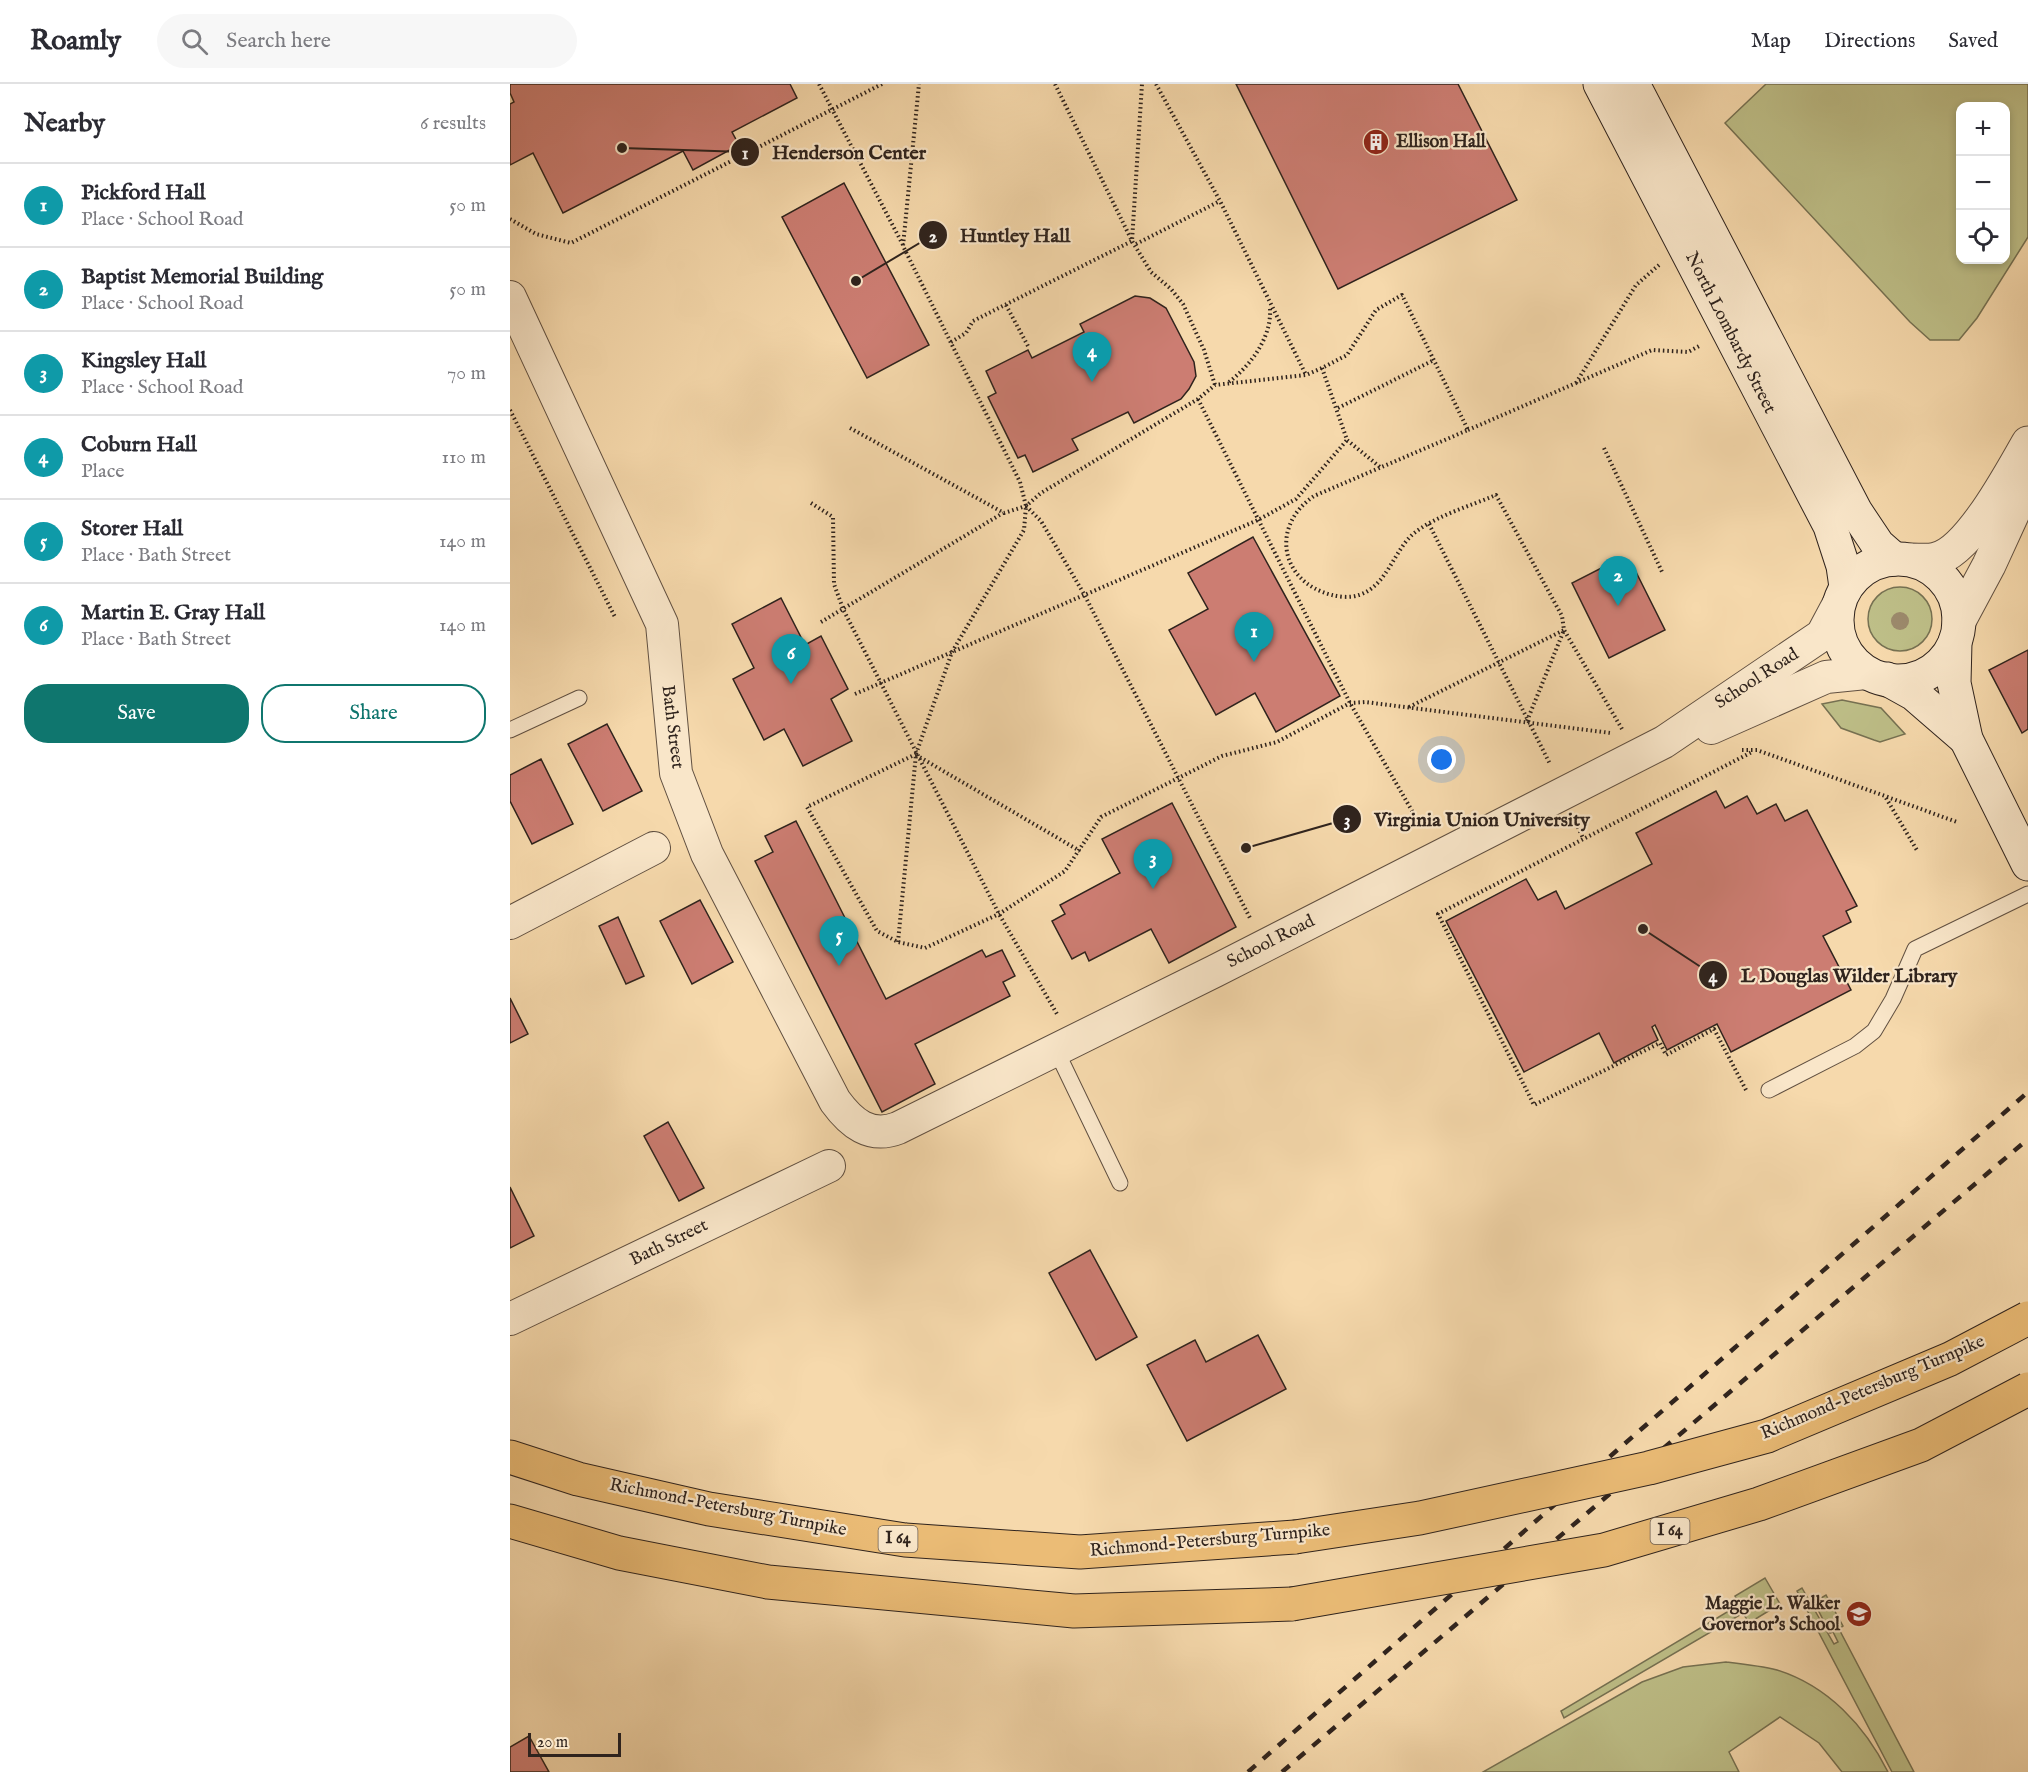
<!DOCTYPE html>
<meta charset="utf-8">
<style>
body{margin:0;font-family:"IM FELL English",serif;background:#f7f7f7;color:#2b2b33}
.controls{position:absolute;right:18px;top:18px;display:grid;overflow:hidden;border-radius:12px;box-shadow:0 3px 9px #0003}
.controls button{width:54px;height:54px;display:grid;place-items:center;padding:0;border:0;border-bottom:2px solid #e1e1e2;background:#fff;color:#2b2b33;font:30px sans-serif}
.scale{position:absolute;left:18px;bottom:15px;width:93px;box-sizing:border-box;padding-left:6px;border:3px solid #2f231d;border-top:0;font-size:16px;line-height:21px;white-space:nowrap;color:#2f231d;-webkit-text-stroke:4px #f9e6c9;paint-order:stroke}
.you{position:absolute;left:932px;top:676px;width:21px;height:21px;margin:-15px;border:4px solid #fff;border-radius:50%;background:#1a73e8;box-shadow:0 0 0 9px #1a73e833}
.badge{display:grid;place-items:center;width:39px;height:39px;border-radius:50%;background:#0f766e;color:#fff;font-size:20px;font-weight:700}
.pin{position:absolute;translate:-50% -50px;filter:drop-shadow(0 2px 3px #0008)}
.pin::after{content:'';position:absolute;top:32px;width:21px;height:18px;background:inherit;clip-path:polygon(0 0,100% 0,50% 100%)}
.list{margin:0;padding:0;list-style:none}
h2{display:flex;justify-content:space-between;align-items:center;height:78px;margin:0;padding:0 24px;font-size:26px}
h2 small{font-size:20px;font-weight:400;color:#7c7c81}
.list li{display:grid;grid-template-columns:39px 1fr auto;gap:18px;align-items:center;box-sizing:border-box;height:84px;padding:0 24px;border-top:2px solid #e1e1e2}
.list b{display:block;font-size:22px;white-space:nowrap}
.list p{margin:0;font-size:20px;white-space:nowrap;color:#7c7c81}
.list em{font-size:20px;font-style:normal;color:#7c7c81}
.actions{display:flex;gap:12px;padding:18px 24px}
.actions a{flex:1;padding:14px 0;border:2px solid #0f766e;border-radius:24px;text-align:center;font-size:21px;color:#0f766e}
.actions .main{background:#0f766e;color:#fff}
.icon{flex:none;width:33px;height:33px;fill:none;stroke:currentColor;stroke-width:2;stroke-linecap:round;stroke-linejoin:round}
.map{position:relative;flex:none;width:1518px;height:1688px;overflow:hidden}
header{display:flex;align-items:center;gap:36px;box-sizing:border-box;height:84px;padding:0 30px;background:#fff;border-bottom:2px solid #e1e1e2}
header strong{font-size:28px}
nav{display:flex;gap:33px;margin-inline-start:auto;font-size:21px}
.search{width:420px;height:54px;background:#f7f7f7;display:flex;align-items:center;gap:15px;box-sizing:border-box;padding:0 21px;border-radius:33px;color:#7c7c81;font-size:22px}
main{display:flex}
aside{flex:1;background:#fff}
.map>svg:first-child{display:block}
.green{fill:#bebf88;stroke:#767152;stroke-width:1.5;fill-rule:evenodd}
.building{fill:#cc7d72;stroke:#2f231d;stroke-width:1.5}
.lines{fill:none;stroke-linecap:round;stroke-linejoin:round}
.service-casing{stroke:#615041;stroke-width:17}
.minor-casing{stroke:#615041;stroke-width:34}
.tertiary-casing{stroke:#615041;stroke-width:35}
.secondary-casing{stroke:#2f231d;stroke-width:35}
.motorway-casing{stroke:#2f231d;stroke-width:35}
.path{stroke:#2f231d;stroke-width:4;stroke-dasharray:1.5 3;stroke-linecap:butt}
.service{stroke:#f9e6c9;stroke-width:15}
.minor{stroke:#f9e6c9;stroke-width:32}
.tertiary{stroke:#f9e6c9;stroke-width:33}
.secondary{stroke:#f9e6c9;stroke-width:33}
.motorway{stroke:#ebbc76;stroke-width:33}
.rail{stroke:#2f231d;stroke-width:4.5;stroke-dasharray:10 10;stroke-linecap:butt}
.motorway-bridge-casing{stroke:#2f231d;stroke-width:35;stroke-linecap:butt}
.motorway-bridge{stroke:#ebbc76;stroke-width:33}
.tree{fill:#9c8a6c}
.labels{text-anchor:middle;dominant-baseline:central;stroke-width:4.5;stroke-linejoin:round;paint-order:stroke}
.shield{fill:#f9e6c9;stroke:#6c5e51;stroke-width:1.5}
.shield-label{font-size:16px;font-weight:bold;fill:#2f231d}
.poi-label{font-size:18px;font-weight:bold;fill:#2f231d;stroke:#f9e6c9;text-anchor:start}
.street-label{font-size:18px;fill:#2f231d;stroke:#f9e6c9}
.leader{fill:none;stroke:#2f231d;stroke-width:2}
.callout-dot{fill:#2f231d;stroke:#f9e6c9;stroke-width:2}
.mark-label{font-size:18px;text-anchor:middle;font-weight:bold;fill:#fff}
.callout-label{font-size:20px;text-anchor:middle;font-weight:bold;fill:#2f231d;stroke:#f9e6c9;stroke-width:4.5;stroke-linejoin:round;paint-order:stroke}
</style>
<header>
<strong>Roamly</strong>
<div class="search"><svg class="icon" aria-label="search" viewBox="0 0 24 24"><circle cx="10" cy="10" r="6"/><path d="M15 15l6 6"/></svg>Search here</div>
<nav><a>Map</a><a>Directions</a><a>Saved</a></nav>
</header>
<main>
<aside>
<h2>Nearby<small>6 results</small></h2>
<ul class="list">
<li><span class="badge" style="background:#0f9aa8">1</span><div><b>Pickford Hall</b><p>Place · School Road</p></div><em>50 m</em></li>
<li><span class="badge" style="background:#0f9aa8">2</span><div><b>Baptist Memorial Building</b><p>Place · School Road</p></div><em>50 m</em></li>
<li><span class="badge" style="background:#0f9aa8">3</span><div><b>Kingsley Hall</b><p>Place · School Road</p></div><em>70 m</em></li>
<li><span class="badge" style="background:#0f9aa8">4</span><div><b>Coburn Hall</b><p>Place</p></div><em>110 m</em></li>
<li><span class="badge" style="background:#0f9aa8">5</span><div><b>Storer Hall</b><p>Place · Bath Street</p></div><em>140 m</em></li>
<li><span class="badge" style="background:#0f9aa8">6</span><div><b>Martin E. Gray Hall</b><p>Place · Bath Street</p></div><em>140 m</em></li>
</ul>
<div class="actions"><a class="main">Save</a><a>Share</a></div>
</aside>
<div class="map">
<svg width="1518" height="1688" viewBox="0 0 1518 1688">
<rect width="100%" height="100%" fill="#f6d9ac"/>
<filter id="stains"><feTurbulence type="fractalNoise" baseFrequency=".00333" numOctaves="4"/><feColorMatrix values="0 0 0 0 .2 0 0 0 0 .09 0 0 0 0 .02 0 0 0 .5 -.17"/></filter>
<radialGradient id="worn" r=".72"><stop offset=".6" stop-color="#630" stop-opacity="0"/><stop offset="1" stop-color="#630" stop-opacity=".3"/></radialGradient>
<g class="green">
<path d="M1256,0H1518V153L1467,234L1449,256H1420L1400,238L1215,39ZM1450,22H1496V176H1450Z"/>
<circle cx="1390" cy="535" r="32"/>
<polygon points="1332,616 1371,624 1395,650 1370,658 1364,656 1331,644 1312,620"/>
<polygon points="1255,1494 1270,1520 1239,1539 1233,1529 1054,1634 1051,1627 1229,1521 1225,1512"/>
<polygon points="1292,1504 1324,1560 1328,1558 1323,1548 1320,1549 1304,1518 1316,1511 1333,1542 1329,1545 1404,1688 1382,1688 1287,1507"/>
<path d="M1216,1578C1233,1580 1251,1582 1267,1586C1318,1602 1355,1642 1378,1688H1332L1309,1659L1270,1633L1219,1668L1229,1688H973L1132,1598L1173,1583Z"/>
</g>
<g class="building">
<polygon points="0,0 280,0 287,14 222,48 229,61 183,86 173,67 53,129 23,69 0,81 0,20 4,18 0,9"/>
<polygon points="726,0 948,0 1007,116 828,205"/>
<polygon points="334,99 419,261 357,294 272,133"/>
<polygon points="625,212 640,214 656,224 684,278 686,292 679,305 671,315 624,339 618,328 562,355 568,366 523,388 515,371 508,374 478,313 486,309 476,287 518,266 522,274 574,248 570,240"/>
<polygon points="743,453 830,612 766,648 745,609 706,631 659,546 698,525 678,489"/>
<polygon points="1107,476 1113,489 1123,482 1155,546 1099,574 1062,499"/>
<polygon points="271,514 295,561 311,552 338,605 321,615 342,657 293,682 274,645 254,656 223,595 244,584 222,540"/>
<polygon points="1518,566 1518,645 1512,649 1479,586"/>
<polygon points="97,640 132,707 93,727 58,660"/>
<polygon points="31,675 63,740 22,760 0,717 0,691"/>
<polygon points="1206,707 1215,724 1237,712 1247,730 1266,720 1275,737 1297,726 1347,822 1336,827 1341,838 1313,852 1341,906 1221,968 1207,940 1157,966 1145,941 1142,943 1148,956 1104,979 1089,949 1014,988 936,837 1016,795 1028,816 1046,807 1055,825 1142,780 1126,749"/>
<polygon points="662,719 726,843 659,879 641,845 579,877 575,868 562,875 542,837 555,830 550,821 610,789 592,755"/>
<polygon points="286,737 376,915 472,866 476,873 492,866 505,892 493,898 500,912 405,960 425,1000 372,1028 245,777 263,768 255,752"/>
<polygon points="190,816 223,878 182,900 150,837"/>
<polygon points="108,833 134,892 116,900 89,842"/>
<polygon points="0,914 18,950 0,959"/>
<polygon points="158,1038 194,1104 169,1117 134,1052"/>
<polygon points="0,1103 24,1152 0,1164"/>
<polygon points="580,1166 627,1253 586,1276 539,1189"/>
<polygon points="748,1251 776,1305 677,1357 637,1281 685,1256 696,1278"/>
<polygon points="19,1652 39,1688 0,1688 0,1663"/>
</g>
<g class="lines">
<g class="service-casing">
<g id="service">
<polyline points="0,646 69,614"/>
<polyline points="546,966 610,1099"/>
<polyline points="1259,1006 1345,962 1364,947 1383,915 1405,865 1518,810"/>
</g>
</g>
<g class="minor-casing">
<g id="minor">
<path d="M0,213L152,540L166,689L197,770L325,1017C341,1039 360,1055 388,1044L705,887L1154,658L1312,551L1328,521"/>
<polyline points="1201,644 1316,593 1356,589"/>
<polyline points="0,839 144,764"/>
<polyline points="0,1235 319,1082"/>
</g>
</g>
<g class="tertiary-casing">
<g id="tertiary">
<path d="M1402,476C1410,476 1419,477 1426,475C1460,467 1501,388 1518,359"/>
<polyline points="1449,537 1479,481 1518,396"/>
</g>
</g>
<g class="secondary-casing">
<g id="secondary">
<polyline points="1090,0 1320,442 1333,482 1336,503"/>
<polyline points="1123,0 1346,428 1368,461 1384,475"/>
<circle cx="1388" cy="536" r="61"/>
<polyline points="1445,558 1444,599 1456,655 1518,780"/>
<polyline points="1377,595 1404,610 1456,655"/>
</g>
</g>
<g class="motorway-casing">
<g id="motorway">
<polyline points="0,1373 68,1395 199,1425 395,1456 570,1468 785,1453"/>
<polyline points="0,1437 109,1469 258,1498 564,1527 782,1520"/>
</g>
</g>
<g class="path">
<polyline points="309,0 393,161"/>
<polyline points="545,0 622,157 641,188 661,205 673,220 694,266 705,301"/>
<polyline points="646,0 710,117 796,291"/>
<polyline points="0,135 26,150 61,159 372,0"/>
<polyline points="626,160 710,117"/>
<polyline points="496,221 519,264"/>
<polyline points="441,258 456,249 463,237 622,157 632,0"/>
<polyline points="812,284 837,356 870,383"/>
<path d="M719,298C741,281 762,253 760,224"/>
<polyline points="1066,299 1126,201 1149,181"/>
<polyline points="688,315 840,619 909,739"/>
<polyline points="828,324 924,276"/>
<polyline points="0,326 105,533"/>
<path d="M340,344L494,429L516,422L531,409L688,315L705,301L796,291L812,284L837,271L866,226L892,211L958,346L804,412C760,442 770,498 822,511C830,513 841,514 849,511C877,502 883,468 903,450C925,432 960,422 986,411L1052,532L1054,546L1112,645"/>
<polyline points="958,346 1142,266 1178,268 1191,261"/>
<polyline points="1094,364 1153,490"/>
<polyline points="301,419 323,433 324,500 333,525 489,830 547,930"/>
<polyline points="516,422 531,437 574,510 740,834"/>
<polyline points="919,440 1040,680"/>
<polyline points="311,538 493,429"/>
<polyline points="345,610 748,436 786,415 837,356"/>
<polyline points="899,623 1054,546"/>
<polyline points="1017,637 1054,546"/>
<polyline points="1232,666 1247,666 1447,738"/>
<polyline points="406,670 297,723 367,847 388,858 415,864 489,830 555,787 591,733 712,672 767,658 840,619 855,618 1101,649"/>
<polyline points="406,671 570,767"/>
<polyline points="1376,714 1408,768"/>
<polyline points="1066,739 1073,754"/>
<polyline points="388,858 406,670 442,568 514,446 516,422 510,398 393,162 409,0"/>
<polyline points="1236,1006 1204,945 1156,971 1150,959 1024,1021 928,830 1242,668"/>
</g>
<use href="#service" class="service"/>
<use href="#minor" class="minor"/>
<use href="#tertiary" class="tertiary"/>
<use href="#secondary" class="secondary"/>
<use href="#motorway" class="motorway"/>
<g class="rail">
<polyline points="738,1688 1518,1008"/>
<polyline points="772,1688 1518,1055"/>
</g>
<g class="motorway-bridge-casing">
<g id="motorway-bridge">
<polyline points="785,1453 910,1434 1139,1384 1257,1352 1440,1275 1518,1234"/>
<polyline points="782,1520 1094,1466 1249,1420 1411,1361 1518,1305"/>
</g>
</g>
<use href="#motorway-bridge" class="motorway-bridge"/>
</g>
<circle class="tree" cx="1390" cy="537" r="9"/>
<defs>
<g id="building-disc" transform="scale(1.35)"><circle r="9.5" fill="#8f2418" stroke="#f9e6c9"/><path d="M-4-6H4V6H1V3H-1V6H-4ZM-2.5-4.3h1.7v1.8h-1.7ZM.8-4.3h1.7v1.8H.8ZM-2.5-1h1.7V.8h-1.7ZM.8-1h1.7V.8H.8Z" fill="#fff"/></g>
<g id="school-disc" transform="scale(1.35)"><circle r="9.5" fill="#8f2418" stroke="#f9e6c9"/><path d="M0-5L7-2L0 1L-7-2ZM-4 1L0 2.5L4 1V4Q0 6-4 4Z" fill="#fff"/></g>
</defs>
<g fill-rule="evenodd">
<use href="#building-disc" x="866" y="58"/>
<use href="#school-disc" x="1349" y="1530"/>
</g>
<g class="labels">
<g class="shield">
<rect x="1140.5" y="1434" width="39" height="26" rx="4.5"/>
<rect x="368.5" y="1442" width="39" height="26" rx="4.5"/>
</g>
<g class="shield-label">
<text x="1160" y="1447">I 64</text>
<text x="388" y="1455">I 64</text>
</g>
<g class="poi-label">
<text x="886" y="58">Ellison Hall</text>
<text x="1330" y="1520" text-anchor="end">Maggie L. Walker<tspan x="1330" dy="21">Governor's School</tspan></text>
</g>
<g class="street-label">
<text transform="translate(1220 249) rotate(63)">North Lombardy Street</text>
<text transform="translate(1247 595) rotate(-33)">School Road</text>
<text transform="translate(162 643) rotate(83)">Bath Street</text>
<text transform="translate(761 858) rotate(-27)">School Road</text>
<text transform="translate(159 1159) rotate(-26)">Bath Street</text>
<text transform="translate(1363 1304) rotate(-23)">Richmond-Petersburg Turnpike</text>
<text transform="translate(218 1424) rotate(11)">Richmond-Petersburg Turnpike</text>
<text transform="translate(700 1457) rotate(-5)">Richmond-Petersburg Turnpike</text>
</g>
</g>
<path class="leader" d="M112 64L235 68M346 197L423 151M736 764L837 735M1133 845L1203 891"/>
<g class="callout-dot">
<circle cx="112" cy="64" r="6"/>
<circle cx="346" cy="197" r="6"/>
<circle cx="736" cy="764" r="6"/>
<circle cx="1133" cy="845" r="6"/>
<circle cx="235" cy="68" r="15"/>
<circle cx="423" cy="151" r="15"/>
<circle cx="837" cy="735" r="15"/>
<circle cx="1203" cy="891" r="15"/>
</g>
<g class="mark-label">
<text x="235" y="75">1</text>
<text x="423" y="158">2</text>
<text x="837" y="742">3</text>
<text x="1203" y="898">4</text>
</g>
<g class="callout-label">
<text x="339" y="75">Henderson Center</text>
<text x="505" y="158">Huntley Hall</text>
<text x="972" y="742">Virginia Union University</text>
<text x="1339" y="898">L Douglas Wilder Library</text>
</g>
<rect width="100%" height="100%" filter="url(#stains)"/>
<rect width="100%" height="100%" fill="url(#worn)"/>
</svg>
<div class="controls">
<button>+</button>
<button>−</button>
<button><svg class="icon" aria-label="locate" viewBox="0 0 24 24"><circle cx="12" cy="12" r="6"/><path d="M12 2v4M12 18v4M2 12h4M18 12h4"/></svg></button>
</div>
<div class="scale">20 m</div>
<div class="you"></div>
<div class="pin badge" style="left:744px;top:578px;background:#0f9aa8">1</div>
<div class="pin badge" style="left:1108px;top:522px;background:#0f9aa8">2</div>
<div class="pin badge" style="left:643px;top:805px;background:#0f9aa8">3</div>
<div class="pin badge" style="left:582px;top:298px;background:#0f9aa8">4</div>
<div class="pin badge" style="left:329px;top:882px;background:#0f9aa8">5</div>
<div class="pin badge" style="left:281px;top:600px;background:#0f9aa8">6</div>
</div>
</main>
